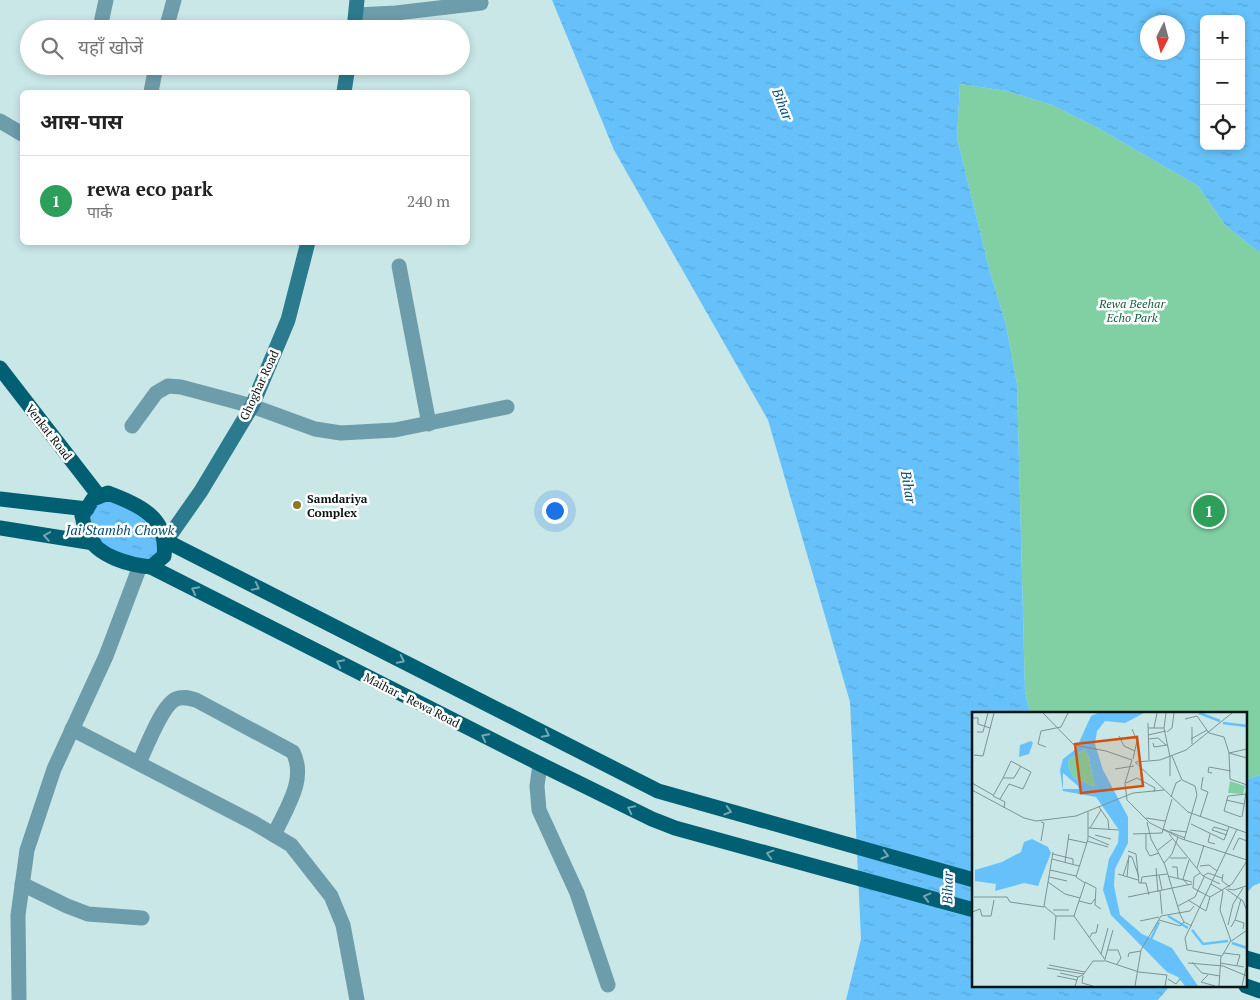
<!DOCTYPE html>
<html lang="hi">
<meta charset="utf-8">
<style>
body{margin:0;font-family:"PT Serif","Noto Sans Devanagari",serif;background:#f6f6f6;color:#222}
.controls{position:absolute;right:15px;top:15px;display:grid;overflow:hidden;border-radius:8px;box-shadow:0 2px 8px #0003}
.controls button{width:45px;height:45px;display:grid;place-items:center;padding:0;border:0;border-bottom:1px solid #e0e0e0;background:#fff;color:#222;font:25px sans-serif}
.compass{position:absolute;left:1140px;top:15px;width:45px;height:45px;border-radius:50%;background:#fff;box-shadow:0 2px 8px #0003;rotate:186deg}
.you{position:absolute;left:554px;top:510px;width:18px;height:18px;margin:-12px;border:4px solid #fff;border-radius:50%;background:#1a73e8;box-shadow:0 0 0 8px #1a73e833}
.badge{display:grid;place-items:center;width:32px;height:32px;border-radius:50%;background:#b45309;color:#fff;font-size:16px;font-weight:700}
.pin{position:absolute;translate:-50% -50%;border:2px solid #fff;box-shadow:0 1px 5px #0006}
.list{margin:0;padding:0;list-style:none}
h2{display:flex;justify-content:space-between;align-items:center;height:65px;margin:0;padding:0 20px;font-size:21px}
h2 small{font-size:16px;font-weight:400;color:#767676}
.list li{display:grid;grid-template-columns:32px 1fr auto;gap:15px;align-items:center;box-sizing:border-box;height:90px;padding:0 20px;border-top:1px solid #e0e0e0}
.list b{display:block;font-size:19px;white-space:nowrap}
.list p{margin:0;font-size:16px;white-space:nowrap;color:#767676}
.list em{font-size:16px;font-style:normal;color:#767676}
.icon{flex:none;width:28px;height:28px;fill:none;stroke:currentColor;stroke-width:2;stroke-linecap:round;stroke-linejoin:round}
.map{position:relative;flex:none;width:1260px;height:1000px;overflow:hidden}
.search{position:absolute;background:#fff;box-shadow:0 2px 8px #0003;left:20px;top:20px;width:450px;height:55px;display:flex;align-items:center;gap:12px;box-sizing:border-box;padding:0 18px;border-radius:28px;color:#767676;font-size:19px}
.panel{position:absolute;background:#fff;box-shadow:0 2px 8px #0003;left:20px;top:90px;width:450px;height:155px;border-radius:8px}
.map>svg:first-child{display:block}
.green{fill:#81d0a4}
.water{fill:url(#water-ripples);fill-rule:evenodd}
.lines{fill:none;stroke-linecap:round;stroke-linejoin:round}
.street{stroke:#6d9caa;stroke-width:15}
.secondary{stroke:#2b7a8e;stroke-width:15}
.primary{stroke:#005f73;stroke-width:15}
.oneway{stroke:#73a7b2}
.poi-dot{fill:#8b7a1f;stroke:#fff;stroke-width:2}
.labels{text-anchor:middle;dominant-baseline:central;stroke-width:5;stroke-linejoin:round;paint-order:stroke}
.park-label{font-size:12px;font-style:italic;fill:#155e3d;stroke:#fff}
.street-label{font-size:12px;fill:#0a1415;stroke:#fff}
.poi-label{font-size:12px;font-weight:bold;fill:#0a1415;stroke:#fff;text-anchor:start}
.water-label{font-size:14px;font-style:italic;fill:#014e73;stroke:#fff}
.inset-river{fill:none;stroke:#66c1fa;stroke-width:2.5}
.inset-road{fill:none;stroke:#7d9393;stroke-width:1}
.view{fill:#d2520d;fill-opacity:0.15;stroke:#d2520d;stroke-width:2.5}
.inset-edge{fill:none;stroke:#0a1415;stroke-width:2.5}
</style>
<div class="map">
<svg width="1260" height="1000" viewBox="0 0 1260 1000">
<defs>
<pattern id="water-ripples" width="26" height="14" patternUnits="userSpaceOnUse" patternTransform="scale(1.25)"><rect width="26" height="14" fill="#66c1fa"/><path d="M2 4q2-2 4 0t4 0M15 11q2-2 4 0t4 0" fill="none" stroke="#57a5d5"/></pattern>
</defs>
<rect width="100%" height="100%" fill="#c9e7e7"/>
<polygon class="green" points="960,84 1007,91 1052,105 1098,128 1198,186 1225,225 1260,253 1260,775 1246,780 1246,714 1030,714 1025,691 1017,384 1006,325 990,272 957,138"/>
<g class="water">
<path d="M552,0H1260V253L1225,225L1198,186L1098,128L1052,105L1007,91L960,84L957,138L990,272L1006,325L1017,384L1025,691L1030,714H974V986H1170L1158,1000H846L861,939L850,702L768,420L614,150ZM1204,19H1241V146H1204ZM1148,22H1178V52H1148Z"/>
<polygon points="108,493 158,522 164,556 131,565 87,535 93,499"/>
<polygon points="1260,775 1260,883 1253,886 1246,894 1246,780"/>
</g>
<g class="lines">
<g class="street">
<polyline points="356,15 396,13 481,3"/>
<polyline points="100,28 106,0"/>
<polyline points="166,29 174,0"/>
<polyline points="151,92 156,66"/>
<polyline points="0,121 22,134"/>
<polyline points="399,266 429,424"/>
<polyline points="132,426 156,393 168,386 181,387 252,406 315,429 341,433 395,430 507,407"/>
<polyline points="72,729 254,823 291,845 331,896 343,925 357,1000"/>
<path d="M139,763C146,748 162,705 176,699C183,696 189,698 196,700L293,752C307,780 286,808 274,835"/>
<polyline points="540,764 537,786 539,810 577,893 608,985"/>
<polyline points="22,884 67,906 88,914 142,918"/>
<polyline points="19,1000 18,915 27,850 54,769 106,656 140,566"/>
</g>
<g class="secondary">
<polyline points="354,29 357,0"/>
<polyline points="344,92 348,66"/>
<polyline points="166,541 201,491 252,406 288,320 308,242"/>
</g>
<g class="primary">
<polyline points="0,368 99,496"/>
<path d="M108,493C139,505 169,517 164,556L151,567C130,565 98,557 87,535C84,530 84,522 82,516L93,499Z"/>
<polyline points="0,499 87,509"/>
<polyline points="0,528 94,543"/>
<polyline points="166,541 658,791 974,880"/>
<polyline points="151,567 540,764 652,819 675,828 974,910"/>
<polyline points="1246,958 1260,962"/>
<polyline points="1246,986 1260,991"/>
</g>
</g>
<defs><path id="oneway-chevron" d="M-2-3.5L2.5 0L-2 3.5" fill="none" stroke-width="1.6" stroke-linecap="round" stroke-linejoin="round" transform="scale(1.25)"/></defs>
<g class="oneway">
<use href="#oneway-chevron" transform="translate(47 536) rotate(-171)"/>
<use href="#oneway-chevron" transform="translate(256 587) rotate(27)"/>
<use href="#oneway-chevron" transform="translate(195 590) rotate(-153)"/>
<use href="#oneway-chevron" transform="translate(401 660) rotate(27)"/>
<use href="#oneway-chevron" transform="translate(340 663) rotate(-153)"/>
<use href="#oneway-chevron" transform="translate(546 734) rotate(27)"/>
<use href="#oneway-chevron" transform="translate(485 737) rotate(-153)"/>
<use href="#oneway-chevron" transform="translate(631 809) rotate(-154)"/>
<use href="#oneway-chevron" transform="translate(728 811) rotate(16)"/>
<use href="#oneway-chevron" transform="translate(770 854) rotate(-165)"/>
<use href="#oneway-chevron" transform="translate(885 855) rotate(16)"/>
<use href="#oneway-chevron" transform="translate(927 897) rotate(-165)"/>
</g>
<circle class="poi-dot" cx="297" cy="505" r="5"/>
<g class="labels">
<g class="park-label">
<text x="1132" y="303">Rewa Beehar<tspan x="1132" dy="14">Echo Park</tspan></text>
</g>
<g class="street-label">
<text transform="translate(259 385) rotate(-65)">Ghoghar Road</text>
<text transform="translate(49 432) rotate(52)">Venkat Road</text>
<text transform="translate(412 700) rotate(27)">Maihar - Rewa Road</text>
</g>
<g class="poi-label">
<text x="307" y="498">Samdariya<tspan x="307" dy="14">Complex</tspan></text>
</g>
<g class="water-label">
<text transform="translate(783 104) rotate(68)">Bihar</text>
<text transform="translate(909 487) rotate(80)">Bihar</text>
<text x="120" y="529">Jai Stambh Chowk</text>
<text transform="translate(947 888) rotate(-89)">Bihar</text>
</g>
</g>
<g transform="translate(972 712)">
<rect width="275" height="275" fill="#c9e7e7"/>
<path d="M113,37L117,46L123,75L101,65L96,54L97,47ZM258,69L273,74L271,82L256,81Z" fill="#81d0a4"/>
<path d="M126,1H172L153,11L133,9L125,19L123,32L131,58L156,105V131L143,157L142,174L148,203L170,222L200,236L226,274H213L206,265L195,260L139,203L131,178L137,147L146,131L147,118L124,85L91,79L88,58L91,47L104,37L119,4ZM113,37L117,46L123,75L101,65L96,54L97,47ZM91,61L106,74L107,77H91ZM59,29L61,31L57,42L47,45L48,33ZM60,127L76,135L79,141L66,174L52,171L23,179L24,172L3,169V158L30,150L49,140L52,130Z" fill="#66c1fa" fill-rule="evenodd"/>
<path class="inset-river" d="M227,1L248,9M251,11L275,14M196,204L216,216M220,218L231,232L256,229M179,227L187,210M260,231L275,236"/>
<path class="inset-road" d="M71,1L102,33L134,39L160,48M0,6H6V12L18,16M213,7L225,4L237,21L252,25L257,41L275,46M176,11L177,48M176,16H192L198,45M182,16L185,1M192,16L194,1M160,17L165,29L161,47M5,20H11L16,1M195,20L200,16L202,1M176,23L194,19M147,24L152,34L163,39M176,27L186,26L194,33M219,27L235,18M181,31L182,35L195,33M220,32V15M74,35L66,32L69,19L89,15L96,1M275,37L257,41L258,67L275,73M2,43L11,44L22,1M200,44L210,68L223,74L225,83L212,128M160,48L153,71L155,88L178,111L210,127L275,148M163,50L216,100L275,121M164,50L188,48L214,38L260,1M143,57L162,54M240,61L236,60L237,55L259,59M198,64V45M0,71L21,83M154,71L165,66L183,76L182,80M0,78L52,106L64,109L104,104L161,81L192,78M199,85L204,71L209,68M28,87L37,72L51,77L59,60L39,49L31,66M254,88L272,92M127,95L136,108L137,118M32,96L33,90L21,84L31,66H42L49,54M116,100V127L104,165L113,171L102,204L134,249L167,260L195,263L193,274M228,105L236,80L229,77L231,65M269,105L252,99L256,84L274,82M270,105L275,75M174,106L193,109M175,110L179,127L193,153L208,202L212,210L220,214M219,112L252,128L257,115M116,116L147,118M118,116L129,98M191,117L213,126M265,117L213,226L215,238L250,244L258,230L275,218M198,118L215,120M161,122L190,121L200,87M174,122V137L178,144L187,141M197,122L231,164L248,172M238,122L236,130L243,132M123,123L139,127M255,123L240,118L242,115L256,119M116,124L137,133M96,127L115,131M69,129L72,111L69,110M115,129L136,135M186,138L200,127M261,138L267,126L275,129M156,139L164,142L167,171H174L177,183M81,140L72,194L84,204L82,228M81,142L101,147V152M157,144L160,145L167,165M198,146H215M80,147L107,154M93,150L97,122M192,151L200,142L206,125M228,154L237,153L245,159M200,155H205L206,166M184,156L186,180M225,156L232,133M78,158L104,164M228,161L222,165L221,176L238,185L260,172L275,149M146,162L166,168M251,162L250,169L258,175M187,163L190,178M151,164L157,145M196,164L220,170M231,164L236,161L250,166M77,165L95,169M155,165L157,143M76,170L93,182L108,186M113,170L124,176L123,193L129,197M169,171L170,165L195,162M239,172L251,179L248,198L259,229M216,173L211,167L217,148M254,177L271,189L275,199M256,177L262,178L274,174M188,179L190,202M2,185H35L38,190L72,195M156,185L220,172M216,188L234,199L238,185M107,189L119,192L123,187M206,194L223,185L232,165M81,198H97M0,200L8,197L10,204H19L22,188M84,204H102M187,208L208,214L212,210M263,208L269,187M168,209L187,205M256,213L261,192L271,176M259,215L263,208L272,211L271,217M118,225L120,221H124L126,212M136,238H146L149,246L145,252M252,241L268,243L265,253M129,242L136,216M156,245L157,241L169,239M133,247L141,218M220,250L230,261L248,264M216,251L251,254L275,264M248,251L272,255M77,253L113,260M75,256L112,262M88,261L106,265M236,263L229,270L243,274M85,264L105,268M111,264L110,271L121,274M196,267L204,272L208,267M103,274L106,265L111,263L121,249H133M163,274L169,238L189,204L218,199L222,194M247,274L249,244M270,274L274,256"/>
<path class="view" d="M165,25L171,74L109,81L103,32Z"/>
<rect width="275" height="275" class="inset-edge"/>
</g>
</svg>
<div class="controls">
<button>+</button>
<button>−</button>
<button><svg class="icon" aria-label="locate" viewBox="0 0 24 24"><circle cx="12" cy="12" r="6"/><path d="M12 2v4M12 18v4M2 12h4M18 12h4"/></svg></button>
</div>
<svg class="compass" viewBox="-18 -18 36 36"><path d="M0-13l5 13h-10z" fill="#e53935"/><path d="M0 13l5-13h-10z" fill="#767676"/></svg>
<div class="you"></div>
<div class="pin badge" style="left:1209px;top:511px;background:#2e9e5b">1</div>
<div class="search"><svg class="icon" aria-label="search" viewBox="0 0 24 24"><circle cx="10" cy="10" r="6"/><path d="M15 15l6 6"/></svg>यहाँ खोजें</div>
<section class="panel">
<h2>आस-पास<small></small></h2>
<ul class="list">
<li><span class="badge" style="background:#2e9e5b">1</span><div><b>rewa eco park</b><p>पार्क</p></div><em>240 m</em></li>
</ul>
</section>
</div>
